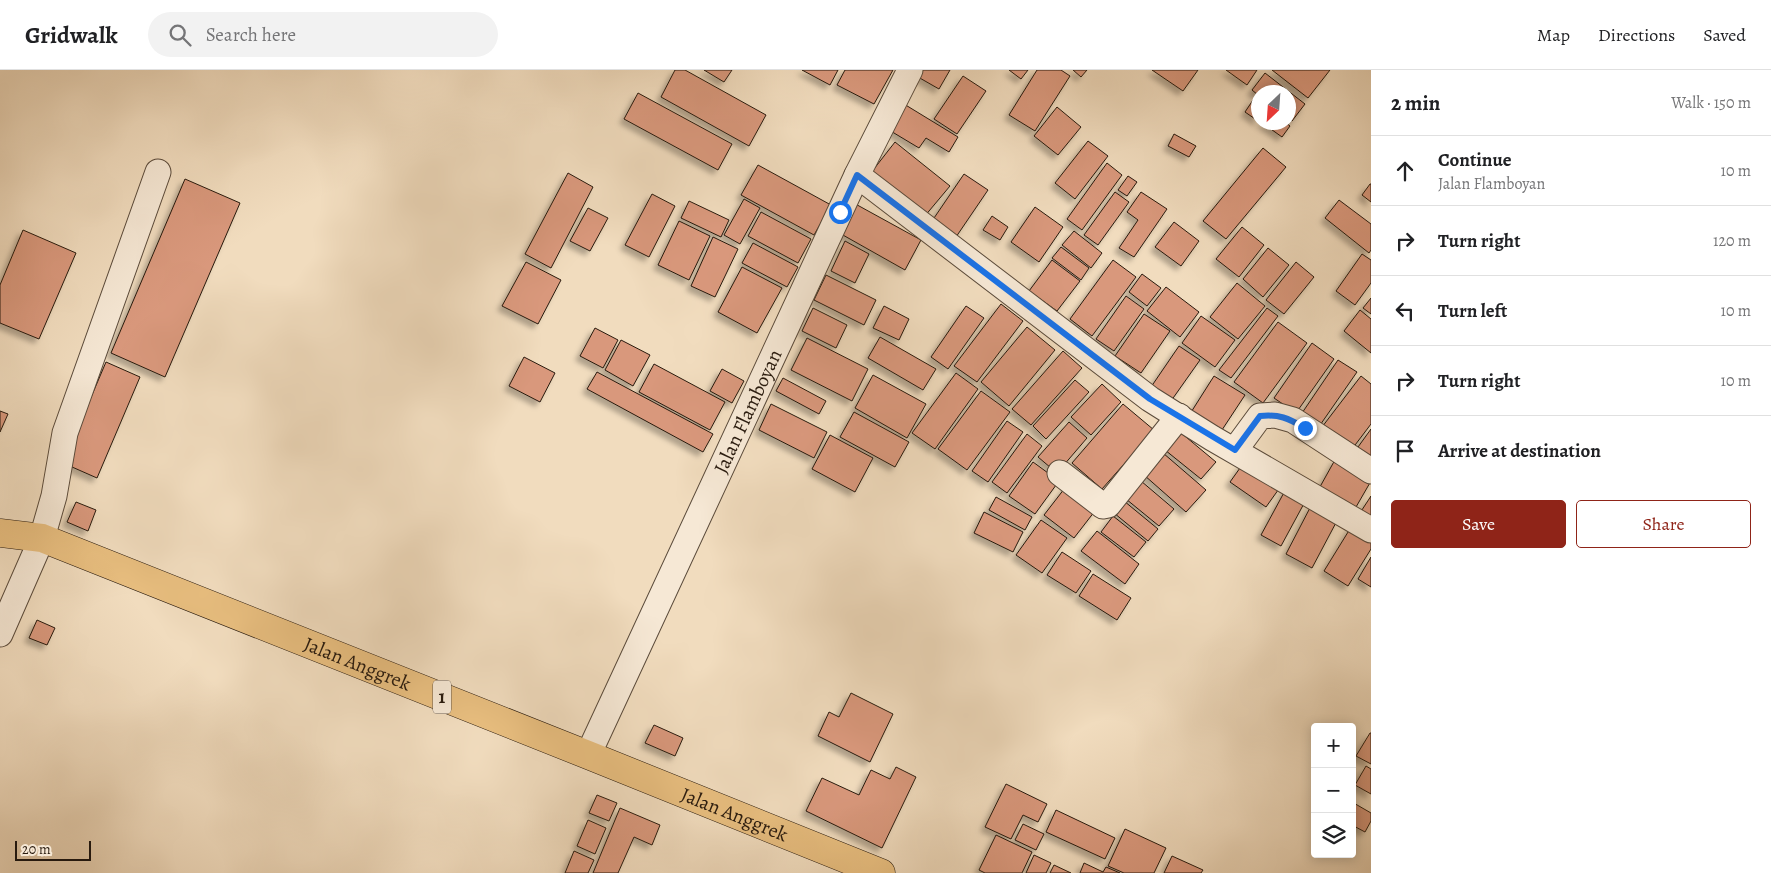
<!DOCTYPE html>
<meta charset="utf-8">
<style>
body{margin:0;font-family:Alegreya,serif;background:#f2f2f2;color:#202124}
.controls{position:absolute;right:15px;bottom:15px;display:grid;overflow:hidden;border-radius:5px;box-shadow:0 2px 12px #0003}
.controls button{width:45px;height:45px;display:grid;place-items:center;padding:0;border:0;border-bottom:1px solid #e0e0e0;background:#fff;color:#202124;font:25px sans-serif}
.compass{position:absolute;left:1251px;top:15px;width:45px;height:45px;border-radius:50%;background:#fff;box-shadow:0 2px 12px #0003;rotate:205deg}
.scale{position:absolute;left:15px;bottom:12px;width:76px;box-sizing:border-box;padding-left:5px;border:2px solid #281a0e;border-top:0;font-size:14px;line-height:18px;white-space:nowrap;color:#281a0e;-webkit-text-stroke:4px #f6e8d5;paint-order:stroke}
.stop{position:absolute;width:15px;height:15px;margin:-11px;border:4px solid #1a73e8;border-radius:50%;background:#fff}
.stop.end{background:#1a73e8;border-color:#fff;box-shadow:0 1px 5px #0008}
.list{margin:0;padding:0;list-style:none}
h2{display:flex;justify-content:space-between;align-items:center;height:65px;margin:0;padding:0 20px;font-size:21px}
h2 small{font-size:16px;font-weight:400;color:#757577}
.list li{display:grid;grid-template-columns:32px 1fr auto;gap:15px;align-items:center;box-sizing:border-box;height:70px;padding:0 20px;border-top:1px solid #e0e0e0}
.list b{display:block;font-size:19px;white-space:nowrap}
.list p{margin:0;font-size:16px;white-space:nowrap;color:#757577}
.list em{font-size:16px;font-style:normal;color:#757577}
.actions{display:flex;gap:10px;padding:15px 20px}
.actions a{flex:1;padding:11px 0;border:1px solid #8f2418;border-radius:5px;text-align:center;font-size:18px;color:#8f2418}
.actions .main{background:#8f2418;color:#fff}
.icon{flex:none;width:28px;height:28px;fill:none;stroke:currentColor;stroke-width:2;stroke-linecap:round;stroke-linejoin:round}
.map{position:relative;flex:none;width:1371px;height:803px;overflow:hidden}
header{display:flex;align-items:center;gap:30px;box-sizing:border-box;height:70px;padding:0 25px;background:#fff;border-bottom:1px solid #e0e0e0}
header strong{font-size:24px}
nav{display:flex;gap:28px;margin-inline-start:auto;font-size:18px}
.search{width:350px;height:45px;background:#f2f2f2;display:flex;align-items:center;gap:12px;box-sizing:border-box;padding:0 18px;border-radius:28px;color:#757577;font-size:19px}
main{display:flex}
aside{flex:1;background:#fff}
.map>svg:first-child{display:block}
.building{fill:#d9987b;stroke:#281a0e;filter:url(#shadow)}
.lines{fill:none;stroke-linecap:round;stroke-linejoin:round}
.minor-casing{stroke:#5a4a3a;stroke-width:27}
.highway-casing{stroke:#281a0e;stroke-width:29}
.minor{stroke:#f6e8d5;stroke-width:25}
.highway{stroke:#e8be7f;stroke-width:28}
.route{stroke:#1a73e8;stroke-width:6}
.labels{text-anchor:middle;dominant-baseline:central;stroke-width:4;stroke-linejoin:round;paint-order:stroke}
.shield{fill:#f6e8d5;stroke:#66584a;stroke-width:1}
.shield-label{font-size:19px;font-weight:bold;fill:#281a0e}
.street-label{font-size:20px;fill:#281a0e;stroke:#f6e8d5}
</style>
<header>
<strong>Gridwalk</strong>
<div class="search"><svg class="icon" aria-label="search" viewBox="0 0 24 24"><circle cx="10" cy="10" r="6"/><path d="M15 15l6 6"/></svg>Search here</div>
<nav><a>Map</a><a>Directions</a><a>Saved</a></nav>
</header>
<main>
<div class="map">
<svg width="1371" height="803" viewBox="0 0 1371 803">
<defs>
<filter id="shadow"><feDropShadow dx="-4.5" dy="4.5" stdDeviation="2.5" flood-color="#0004"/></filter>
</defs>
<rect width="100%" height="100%" fill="#f1dcbe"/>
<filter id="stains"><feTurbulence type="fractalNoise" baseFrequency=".004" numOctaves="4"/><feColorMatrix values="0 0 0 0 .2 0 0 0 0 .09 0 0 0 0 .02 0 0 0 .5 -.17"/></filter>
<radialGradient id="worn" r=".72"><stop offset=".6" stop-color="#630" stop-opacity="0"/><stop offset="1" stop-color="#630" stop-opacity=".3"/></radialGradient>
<g class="building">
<polygon points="675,0 685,0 766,45 749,76 661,27"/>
<polygon points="704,0 732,0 724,12"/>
<polygon points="802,0 838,0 830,15"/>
<polygon points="845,0 893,0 874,34 837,15"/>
<polygon points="922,0 950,0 939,19 918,7"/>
<polygon points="1009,0 1028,0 1021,9"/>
<polygon points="1037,0 1061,0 1070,6 1035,61 1009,45"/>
<polygon points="1073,0 1087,0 1081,7"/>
<polygon points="1152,0 1198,0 1183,21"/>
<polygon points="1226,0 1257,0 1247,15"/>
<polygon points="1272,0 1330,0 1308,28"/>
<polygon points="1265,3 1305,34 1292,51 1288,48 1288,22 1258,22 1258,25 1252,20"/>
<polygon points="963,6 986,21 957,64 934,49"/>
<polygon points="638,23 732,74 718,100 624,49"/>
<polygon points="1253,30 1258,34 1258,51 1245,42"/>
<polygon points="904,34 958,67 949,82 926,68 919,78 889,60"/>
<polygon points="1057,37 1081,57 1058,85 1034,66"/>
<polygon points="1261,52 1285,52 1290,56 1282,67"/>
<polygon points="1174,64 1196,76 1189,87 1168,76"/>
<polygon points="1088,71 1108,86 1075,129 1055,113"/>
<polygon points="895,72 950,116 924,147 870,104"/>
<polygon points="1263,78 1286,97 1226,169 1203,151"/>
<polygon points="1107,93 1122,105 1082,160 1067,149"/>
<polygon points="758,95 831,135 814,165 741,125"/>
<polygon points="568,103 593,117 551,198 525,184"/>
<polygon points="964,104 988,120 956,167 932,151"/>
<polygon points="1128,106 1137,112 1127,126 1118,120"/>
<polygon points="185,109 240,133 165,307 111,283"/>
<polygon points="1370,114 1371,114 1371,132 1362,125"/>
<polygon points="1115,122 1129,132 1098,175 1084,165"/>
<polygon points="1141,122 1167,139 1134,187 1119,178 1138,150 1127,142"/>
<polygon points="652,124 675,136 649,187 625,175"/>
<polygon points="744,129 760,138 740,174 724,165"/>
<polygon points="1339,130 1371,154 1371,180 1369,183 1325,148"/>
<polygon points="689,131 729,150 721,167 681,148"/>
<polygon points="850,131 921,170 905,200 834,160"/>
<polygon points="1035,137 1063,157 1039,192 1011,172"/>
<polygon points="588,138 608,148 590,181 570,171"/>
<polygon points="761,142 811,169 798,193 748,166"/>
<polygon points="992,146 1008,157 1000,170 983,160"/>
<polygon points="679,151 710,166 689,210 658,195"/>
<polygon points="1174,152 1199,171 1181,196 1155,177"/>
<polygon points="1242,157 1264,175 1239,207 1216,189"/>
<polygon points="23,160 76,183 39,269 0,253 0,215"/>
<polygon points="1074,161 1102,183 1091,198 1062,175"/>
<polygon points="713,167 738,179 715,227 691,216"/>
<polygon points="845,171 869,184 855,213 831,201"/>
<polygon points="753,173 798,197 787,217 742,193"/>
<polygon points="1061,177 1089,198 1081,210 1052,188"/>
<polygon points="1268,178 1289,195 1263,227 1243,209"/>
<polygon points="1362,184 1371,190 1371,213 1355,235 1336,221"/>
<polygon points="1052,190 1080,211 1057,241 1029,221"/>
<polygon points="1113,190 1136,207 1092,266 1070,249"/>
<polygon points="526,192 561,210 538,254 502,236"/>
<polygon points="1296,192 1314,207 1284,244 1266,230"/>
<polygon points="742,197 782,218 757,263 718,242"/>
<polygon points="1142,204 1161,218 1147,236 1129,222"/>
<polygon points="826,205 876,230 864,255 814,230"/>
<polygon points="1237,213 1265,236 1238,269 1210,247"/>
<polygon points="1166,217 1199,242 1180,267 1147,241"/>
<polygon points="1126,226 1144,239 1114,281 1096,269"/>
<polygon points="1371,228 1371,244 1363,238"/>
<polygon points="1001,234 1023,251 977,312 954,296"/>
<polygon points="884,236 909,249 899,270 873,258"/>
<polygon points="966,236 984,248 948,299 931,287"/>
<polygon points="813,238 847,255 836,278 802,261"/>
<polygon points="1267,238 1278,246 1231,308 1219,300"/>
<polygon points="1360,240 1371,249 1371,283 1344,261"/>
<polygon points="1144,244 1170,261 1141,303 1115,286"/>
<polygon points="1201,246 1235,270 1215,297 1182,273"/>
<polygon points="1278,252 1307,273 1263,333 1234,312"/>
<polygon points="1027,257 1055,280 1009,336 981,312"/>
<polygon points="595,258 618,270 603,298 580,286"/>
<polygon points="880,267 936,299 923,320 868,288"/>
<polygon points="807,268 868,299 852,331 791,300"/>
<polygon points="621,270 650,285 633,316 605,300"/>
<polygon points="1312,273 1334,289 1296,343 1274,328"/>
<polygon points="1179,276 1200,290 1171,331 1151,317"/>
<polygon points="1063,281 1082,298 1031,355 1012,339"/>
<polygon points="524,287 555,303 540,332 509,316"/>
<polygon points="1338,290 1357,302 1318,358 1300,346"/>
<polygon points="106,292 140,307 97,408 63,393"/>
<polygon points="654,294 725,332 710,360 639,322"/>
<polygon points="722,299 744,311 732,333 710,321"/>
<polygon points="597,302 713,364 703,382 587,319"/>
<polygon points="956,303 978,319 935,379 912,363"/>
<polygon points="873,305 926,334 907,368 855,338"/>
<polygon points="1214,306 1245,325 1218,366 1188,347"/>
<polygon points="1361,306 1371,314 1371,354 1349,383 1319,361"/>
<polygon points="783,308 826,331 819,344 776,321"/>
<polygon points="1075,310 1089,322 1046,369 1033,356"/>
<polygon points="1102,314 1121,332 1091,365 1071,347"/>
<polygon points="981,321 1010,342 967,400 938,379"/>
<polygon points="771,334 827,362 814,388 759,360"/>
<polygon points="1123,334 1154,360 1102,419 1072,393"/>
<polygon points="0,341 8,344 0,362"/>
<polygon points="854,342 909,372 895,397 840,367"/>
<polygon points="1007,351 1023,362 988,412 972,401"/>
<polygon points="1069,352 1087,368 1057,403 1038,387"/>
<polygon points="1371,359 1371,397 1353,384"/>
<polygon points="1180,362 1216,392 1201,409 1165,380"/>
<polygon points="1027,364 1042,376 1007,423 992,412"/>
<polygon points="830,365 873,388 855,422 812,399"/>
<polygon points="1163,383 1206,420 1186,442 1144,405"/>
<polygon points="1336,388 1371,411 1352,444 1316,424"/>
<polygon points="1245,391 1281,416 1266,437 1230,412"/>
<polygon points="1033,392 1059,411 1035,444 1009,426"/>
<polygon points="1141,411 1174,439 1159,456 1126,429"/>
<polygon points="1068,414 1098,437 1074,468 1044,445"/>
<polygon points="1287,417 1307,428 1281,476 1261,465"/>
<polygon points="1371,426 1371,454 1358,446"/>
<polygon points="996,427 1032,447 1025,460 989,440"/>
<polygon points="1124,431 1158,459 1148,471 1114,443"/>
<polygon points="76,432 96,440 88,461 67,452"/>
<polygon points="1312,434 1339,447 1312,498 1286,484"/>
<polygon points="984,442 1023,462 1013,482 974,463"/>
<polygon points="1113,446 1146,472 1134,487 1101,462"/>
<polygon points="1041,450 1067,468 1042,503 1016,485"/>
<polygon points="1353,454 1371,465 1371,479 1348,516 1324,501"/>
<polygon points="1097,461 1139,494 1125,514 1081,481"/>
<polygon points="1062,482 1091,501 1076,523 1047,505"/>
<polygon points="1371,487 1371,517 1358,509"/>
<polygon points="1093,504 1131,528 1117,550 1079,526"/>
<polygon points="37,550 55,558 47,575 29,568"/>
<polygon points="851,623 893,644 870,692 818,666 829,642 839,647"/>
<polygon points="654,655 683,668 675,686 645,673"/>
<polygon points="1370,663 1371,663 1371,694 1356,686"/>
<polygon points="1366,696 1371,699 1371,724 1355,715"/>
<polygon points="896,697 916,707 882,778 806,741 822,708 859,725 871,700 890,709"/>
<polygon points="1006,714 1047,734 1038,752 1023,745 1011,769 985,757"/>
<polygon points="597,725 617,733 609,751 589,743"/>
<polygon points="1352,732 1371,743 1371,751 1365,762 1352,755"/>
<polygon points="620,738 660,755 652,775 634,767 618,803 593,803"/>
<polygon points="1056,740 1115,768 1105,789 1046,762"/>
<polygon points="588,750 606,758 595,784 577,776"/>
<polygon points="1023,754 1044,764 1036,780 1015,770"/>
<polygon points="1125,759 1166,778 1154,803 1124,803 1108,796"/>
<polygon points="996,765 1032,782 1022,803 985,803 979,800"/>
<polygon points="574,781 594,790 588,803 565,803"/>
<polygon points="1034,785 1051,793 1046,803 1026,803"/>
<polygon points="1172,786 1203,800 1201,803 1164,803"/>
<polygon points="1084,793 1103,802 1106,797 1120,803 1080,803"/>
<polygon points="1054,795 1071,803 1050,803"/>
</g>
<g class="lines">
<g class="minor-casing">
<g id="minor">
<polyline points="857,105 1150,329 1212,368 1371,460"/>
<polyline points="1235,380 1260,346 1275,345 1293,350 1371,401"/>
<polyline points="1060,403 1103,436 1108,435 1179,346"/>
<polyline points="0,564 42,468 54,426 65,363 158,102"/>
<path id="s1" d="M588,685L857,105L910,0"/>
</g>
</g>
<g class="highway-casing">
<g id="highway">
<path id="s2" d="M0,463L42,468L588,685L881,803"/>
</g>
</g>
<use href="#minor" class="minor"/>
<use href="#highway" class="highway"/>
</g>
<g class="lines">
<path class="route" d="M840,142L857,105L1150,329L1235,380L1260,346C1279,344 1288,348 1305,358"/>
</g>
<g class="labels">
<rect class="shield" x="433" y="610.5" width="18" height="33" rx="4"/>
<g class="shield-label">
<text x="442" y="627">1</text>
</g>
<g class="street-label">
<text stroke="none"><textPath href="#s1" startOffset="379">Jalan Flamboyan</textPath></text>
<text stroke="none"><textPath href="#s2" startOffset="382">Jalan Anggrek</textPath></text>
<text stroke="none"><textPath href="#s2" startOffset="788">Jalan Anggrek</textPath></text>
</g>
</g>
<rect width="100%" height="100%" filter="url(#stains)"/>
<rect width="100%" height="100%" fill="url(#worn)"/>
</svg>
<div class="controls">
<button>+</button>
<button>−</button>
<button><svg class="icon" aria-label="layers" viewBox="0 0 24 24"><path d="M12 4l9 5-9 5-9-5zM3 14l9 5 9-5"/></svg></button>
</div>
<svg class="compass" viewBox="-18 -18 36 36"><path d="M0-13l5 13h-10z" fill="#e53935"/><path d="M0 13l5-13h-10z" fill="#757577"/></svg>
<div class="scale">20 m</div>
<div class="stop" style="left:840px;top:142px"></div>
<div class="stop end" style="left:1305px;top:358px"></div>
</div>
<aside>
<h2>2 min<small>Walk · 150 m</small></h2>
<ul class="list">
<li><svg class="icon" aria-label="ahead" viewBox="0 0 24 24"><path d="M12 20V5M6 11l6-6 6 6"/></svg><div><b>Continue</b><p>Jalan Flamboyan</p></div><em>10 m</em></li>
<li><svg class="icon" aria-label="right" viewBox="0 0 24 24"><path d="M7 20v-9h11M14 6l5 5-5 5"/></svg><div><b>Turn right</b></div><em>120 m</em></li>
<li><svg class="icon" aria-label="left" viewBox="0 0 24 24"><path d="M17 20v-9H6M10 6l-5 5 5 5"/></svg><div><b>Turn left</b></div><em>10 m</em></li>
<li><svg class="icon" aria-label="right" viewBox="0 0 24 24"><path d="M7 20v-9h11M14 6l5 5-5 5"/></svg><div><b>Turn right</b></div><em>10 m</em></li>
<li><svg class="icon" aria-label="arrive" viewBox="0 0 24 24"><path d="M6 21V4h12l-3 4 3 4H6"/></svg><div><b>Arrive at destination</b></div></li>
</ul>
<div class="actions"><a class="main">Save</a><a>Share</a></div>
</aside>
</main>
